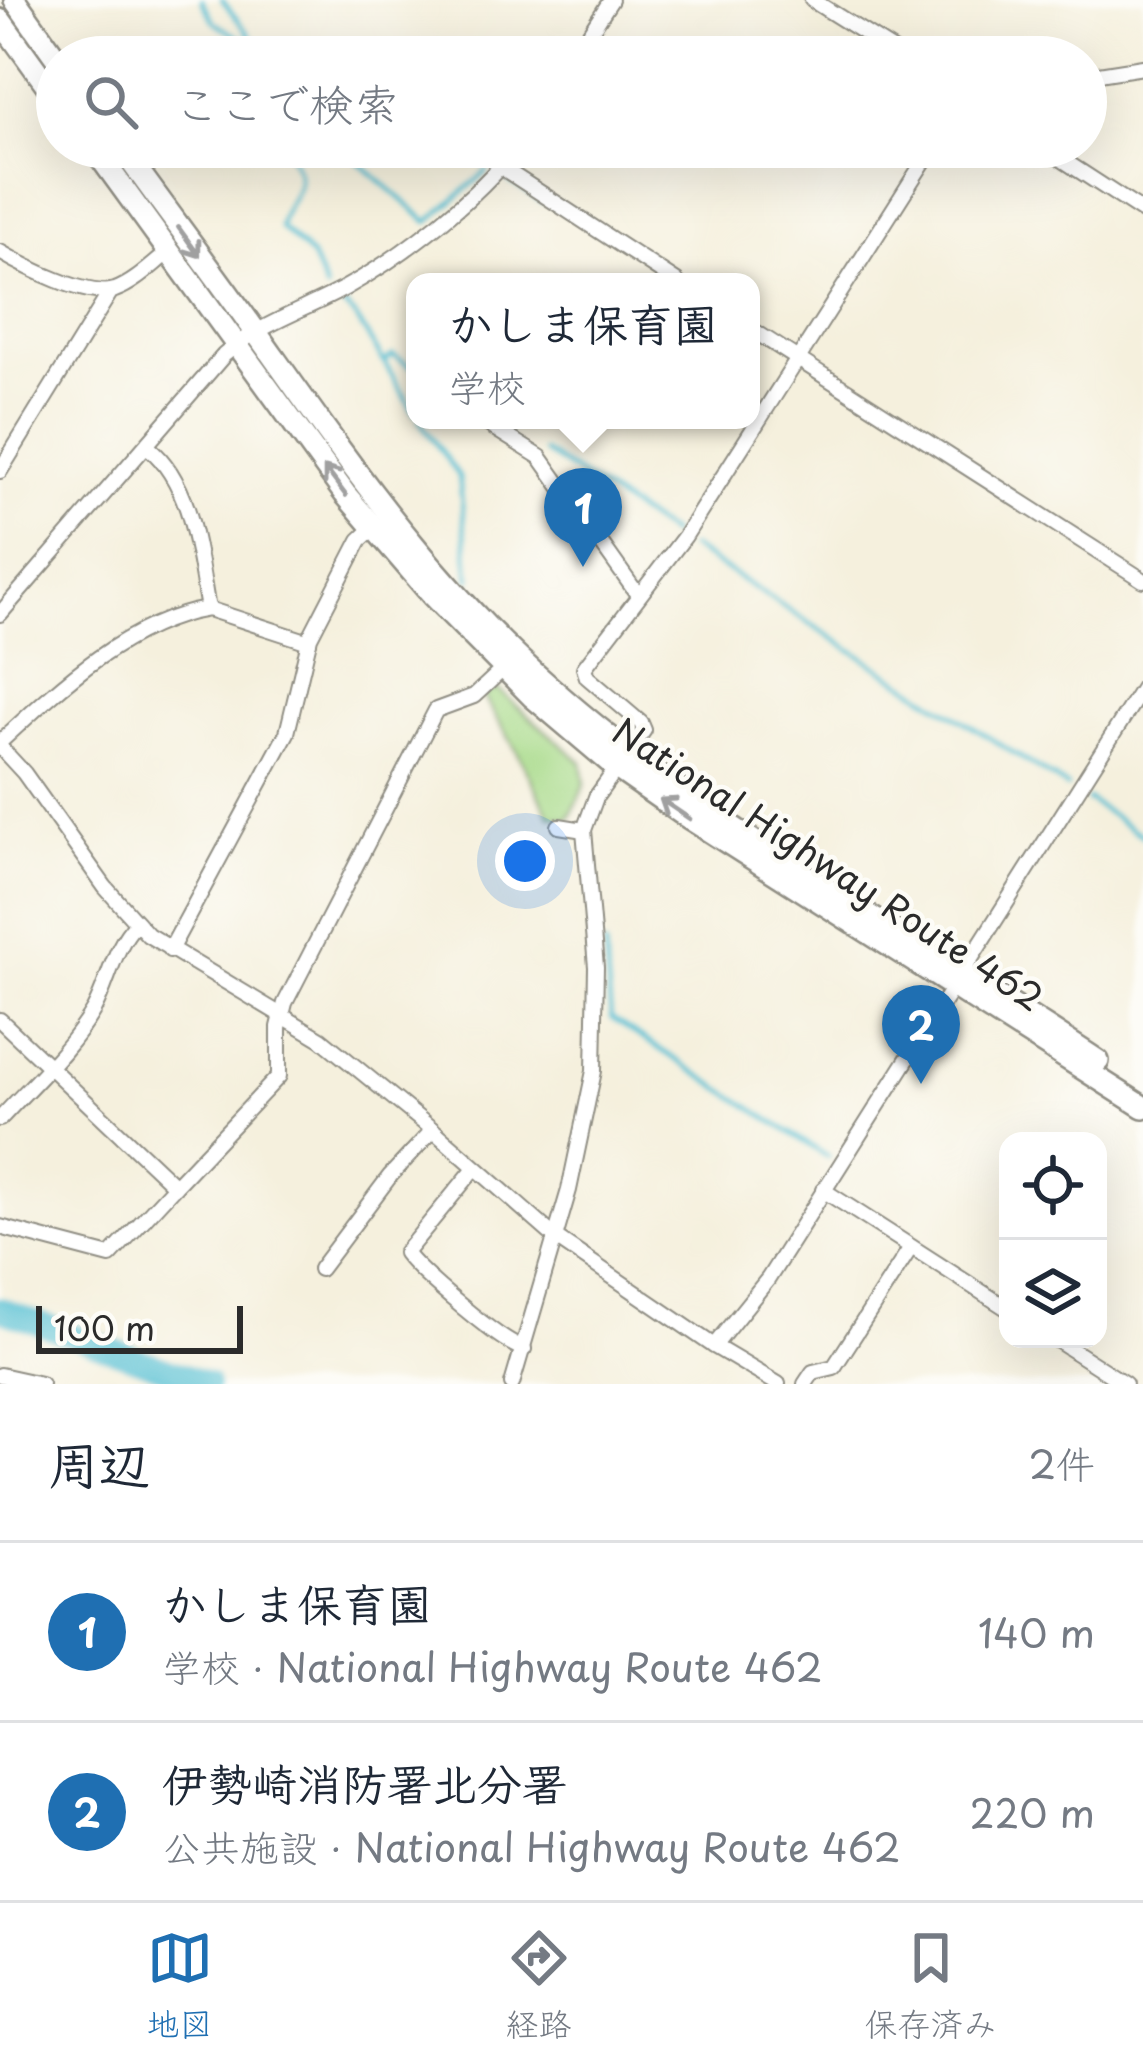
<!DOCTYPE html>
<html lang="ja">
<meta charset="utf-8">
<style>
body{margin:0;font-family:"Playpen Sans","Klee One",sans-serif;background:#f2f2f3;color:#1f2937}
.controls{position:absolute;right:36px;bottom:36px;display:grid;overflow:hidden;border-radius:24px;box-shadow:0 12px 48px #0002}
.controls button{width:108px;height:108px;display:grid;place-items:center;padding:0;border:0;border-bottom:3px solid #e0e1e3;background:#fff;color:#1f2937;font:60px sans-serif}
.scale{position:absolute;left:36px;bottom:30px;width:207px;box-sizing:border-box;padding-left:12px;border:6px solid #2b2b2b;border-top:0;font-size:33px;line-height:42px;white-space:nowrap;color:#2b2b2b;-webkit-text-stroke:9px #fdfcf7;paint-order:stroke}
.you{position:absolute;left:525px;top:861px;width:42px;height:42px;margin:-30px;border:9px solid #fff;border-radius:50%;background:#1a73e8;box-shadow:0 0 0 18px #1a73e833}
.badge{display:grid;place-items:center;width:78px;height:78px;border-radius:50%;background:#1f6fb2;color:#fff;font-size:39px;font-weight:700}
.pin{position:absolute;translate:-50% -99px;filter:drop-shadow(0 3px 6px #0008)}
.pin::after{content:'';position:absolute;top:63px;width:42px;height:36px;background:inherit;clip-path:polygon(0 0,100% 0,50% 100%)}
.popup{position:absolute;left:406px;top:273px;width:354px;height:156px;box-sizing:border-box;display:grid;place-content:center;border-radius:24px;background:#fff;filter:drop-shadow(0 3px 9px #0005);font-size:39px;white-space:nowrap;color:#747a83}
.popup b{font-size:45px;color:#1f2937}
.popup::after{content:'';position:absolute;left:50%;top:100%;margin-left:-24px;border:24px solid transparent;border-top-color:#fff}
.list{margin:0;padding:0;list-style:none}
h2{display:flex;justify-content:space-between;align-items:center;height:156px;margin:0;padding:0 48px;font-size:51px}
h2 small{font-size:39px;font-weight:400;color:#747a83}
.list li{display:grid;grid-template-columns:78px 1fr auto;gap:36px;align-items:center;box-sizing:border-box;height:180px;padding:0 48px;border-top:3px solid #e0e1e3}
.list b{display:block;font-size:45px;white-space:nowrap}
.list p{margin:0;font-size:39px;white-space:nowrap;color:#747a83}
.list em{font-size:39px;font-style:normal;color:#747a83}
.icon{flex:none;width:66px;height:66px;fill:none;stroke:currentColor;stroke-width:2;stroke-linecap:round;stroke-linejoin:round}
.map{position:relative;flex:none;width:1143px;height:1384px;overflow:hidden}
.search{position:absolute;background:#fff;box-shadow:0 12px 48px #0002;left:36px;right:36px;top:36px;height:132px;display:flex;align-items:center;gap:30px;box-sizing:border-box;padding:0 42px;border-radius:66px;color:#747a83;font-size:45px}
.sheet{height:516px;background:#fff}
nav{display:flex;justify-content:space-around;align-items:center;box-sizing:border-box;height:168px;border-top:3px solid #e0e1e3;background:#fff;font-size:33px;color:#747a83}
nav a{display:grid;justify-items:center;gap:6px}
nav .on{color:#1f6fb2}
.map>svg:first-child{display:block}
.green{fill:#a7da89;stroke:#69825a;stroke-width:3}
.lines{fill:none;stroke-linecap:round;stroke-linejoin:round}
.stream{stroke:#57c0d3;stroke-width:4.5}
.river{stroke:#57c0d3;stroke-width:24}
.minor-casing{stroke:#908e84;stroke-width:18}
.highway-casing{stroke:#908e84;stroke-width:26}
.minor{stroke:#fff;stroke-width:14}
.highway{stroke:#fff;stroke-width:21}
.oneway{stroke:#a0a0a0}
.labels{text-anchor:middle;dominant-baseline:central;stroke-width:9;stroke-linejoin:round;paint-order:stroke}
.street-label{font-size:36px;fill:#2b2b2b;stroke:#fdfcf7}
</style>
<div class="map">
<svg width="1143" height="1384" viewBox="0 0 1143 1384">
<rect width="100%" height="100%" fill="#fdfcf7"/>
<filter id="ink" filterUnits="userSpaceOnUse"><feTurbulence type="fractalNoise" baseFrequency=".00833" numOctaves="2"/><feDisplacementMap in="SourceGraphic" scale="24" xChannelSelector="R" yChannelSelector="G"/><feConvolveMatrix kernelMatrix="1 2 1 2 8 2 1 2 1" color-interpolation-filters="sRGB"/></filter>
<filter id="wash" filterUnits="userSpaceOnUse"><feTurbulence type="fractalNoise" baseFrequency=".004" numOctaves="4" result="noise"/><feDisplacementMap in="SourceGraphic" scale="48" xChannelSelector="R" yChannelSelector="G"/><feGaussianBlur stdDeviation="2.7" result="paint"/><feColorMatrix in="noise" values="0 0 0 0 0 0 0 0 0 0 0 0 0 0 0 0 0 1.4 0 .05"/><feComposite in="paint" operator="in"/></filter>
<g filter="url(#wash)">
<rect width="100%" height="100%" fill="#f5f0dd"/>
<polygon class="green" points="496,688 582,762 585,785 569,819 550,816 517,751 483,696"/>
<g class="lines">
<g class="stream">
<polyline points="201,0 214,22 246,42 252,57"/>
<polyline points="222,0 267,57"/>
<path d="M284,147C316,193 288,187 280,227L312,257L326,290"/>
<polyline points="341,147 428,222 487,171"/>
<polyline points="507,179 543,202"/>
<polyline points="335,298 355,316 384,362 393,355 415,369"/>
<polyline points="384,362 415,413"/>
<polyline points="419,420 459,476 470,579"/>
<polyline points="494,420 509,430"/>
<polyline points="544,452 671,534"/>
<polyline points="690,547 1067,787"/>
<polyline points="1088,800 1143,836"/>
<polyline points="605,946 611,1018 828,1157"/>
</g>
<polyline class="river" points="0,1309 207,1384"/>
</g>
</g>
<g filter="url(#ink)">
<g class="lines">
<g class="minor-casing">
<g id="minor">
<polyline points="812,0 903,57"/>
<polyline points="574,57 611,0"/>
<polyline points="1086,76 1143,67"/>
<polyline points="1043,147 1143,212"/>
<polyline points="501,167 677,282"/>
<path d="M0,252C24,266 87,299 115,290C135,283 153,264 169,252"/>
<polyline points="751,329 1143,580"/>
<polyline points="481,420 540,457 638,595"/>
<path d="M148,447C193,484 198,555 208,609"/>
<polyline points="0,471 111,291"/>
<path d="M0,614L224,355C261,323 303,311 345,288C401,257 478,198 516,147"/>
<path d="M0,742C58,688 127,622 208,609L309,642"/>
<polyline points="0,747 24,773 105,887 148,935 321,1039 433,1130 556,1238 714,1346 778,1384"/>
<polyline points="559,826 584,830"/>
<polyline points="170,950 287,733 310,637 360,540 374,527"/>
<polyline points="0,1020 175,1186 279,1076 279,1027 285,1003 436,710 474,696 503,669"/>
<path d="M0,1119C32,1084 70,1050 94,1009C109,981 114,945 137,923"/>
<path d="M475,1168L405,1253C420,1273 501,1343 524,1349"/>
<polyline points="823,1190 1008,1309"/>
<polyline points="0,1227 110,1256 175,1186"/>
<polyline points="320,1269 390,1176 433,1130"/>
<polyline points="1055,1339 1125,1384"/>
<polyline points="714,1346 768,1279 1143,687"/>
<polyline points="0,1375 41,1384"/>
<polyline points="512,1384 569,1190 594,1071 596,967 584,830 596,797 644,730 641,723 587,677 584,668 685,536 933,147"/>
<polyline points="805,1384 813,1372 834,1367 911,1247"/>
</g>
</g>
<g class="highway-casing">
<g id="highway">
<polyline points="15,0 57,59"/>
<polyline points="0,20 57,99"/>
<polyline points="93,147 345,494 432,595 533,697 618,769 681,813 1143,1107"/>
<path d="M121,147C167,211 215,274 260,338C349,463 433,585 550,687C715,833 915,939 1098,1061"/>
</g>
</g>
<use href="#minor" class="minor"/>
<use href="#highway" class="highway"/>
</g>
<defs><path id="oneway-shaft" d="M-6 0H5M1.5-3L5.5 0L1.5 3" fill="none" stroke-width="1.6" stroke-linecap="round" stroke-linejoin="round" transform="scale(3)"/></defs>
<g class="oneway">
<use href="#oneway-shaft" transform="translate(189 242) rotate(54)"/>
<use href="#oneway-shaft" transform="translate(335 481) rotate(-127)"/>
<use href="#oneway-shaft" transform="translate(675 809) rotate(-146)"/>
</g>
</g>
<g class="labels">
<g class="street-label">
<text transform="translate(829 863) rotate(33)">National Highway Route 462</text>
</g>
</g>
</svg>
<div class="controls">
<button><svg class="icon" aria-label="locate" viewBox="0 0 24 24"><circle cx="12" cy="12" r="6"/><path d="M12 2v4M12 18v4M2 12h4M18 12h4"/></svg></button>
<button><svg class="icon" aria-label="layers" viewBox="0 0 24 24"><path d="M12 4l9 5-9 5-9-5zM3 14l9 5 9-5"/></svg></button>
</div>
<div class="scale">100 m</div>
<div class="you"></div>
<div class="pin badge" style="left:583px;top:567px">1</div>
<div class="popup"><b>かしま保育園</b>学校</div>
<div class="pin badge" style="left:921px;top:1084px">2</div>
<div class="search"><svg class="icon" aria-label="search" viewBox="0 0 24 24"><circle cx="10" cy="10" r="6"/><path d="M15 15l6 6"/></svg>ここで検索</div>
</div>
<section class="sheet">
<h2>周辺<small>2件</small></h2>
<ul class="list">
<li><span class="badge">1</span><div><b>かしま保育園</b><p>学校 · National Highway Route 462</p></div><em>140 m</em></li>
<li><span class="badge">2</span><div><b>伊勢崎消防署北分署</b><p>公共施設 · National Highway Route 462</p></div><em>220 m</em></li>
</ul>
</section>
<nav>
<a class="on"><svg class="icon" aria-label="map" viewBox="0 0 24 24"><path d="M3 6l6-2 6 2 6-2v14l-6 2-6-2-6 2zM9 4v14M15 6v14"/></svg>地図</a>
<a><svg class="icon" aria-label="directions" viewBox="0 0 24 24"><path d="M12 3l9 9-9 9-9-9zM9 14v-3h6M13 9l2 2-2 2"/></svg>経路</a>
<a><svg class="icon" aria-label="saved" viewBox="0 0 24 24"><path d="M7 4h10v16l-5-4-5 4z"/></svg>保存済み</a>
</nav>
